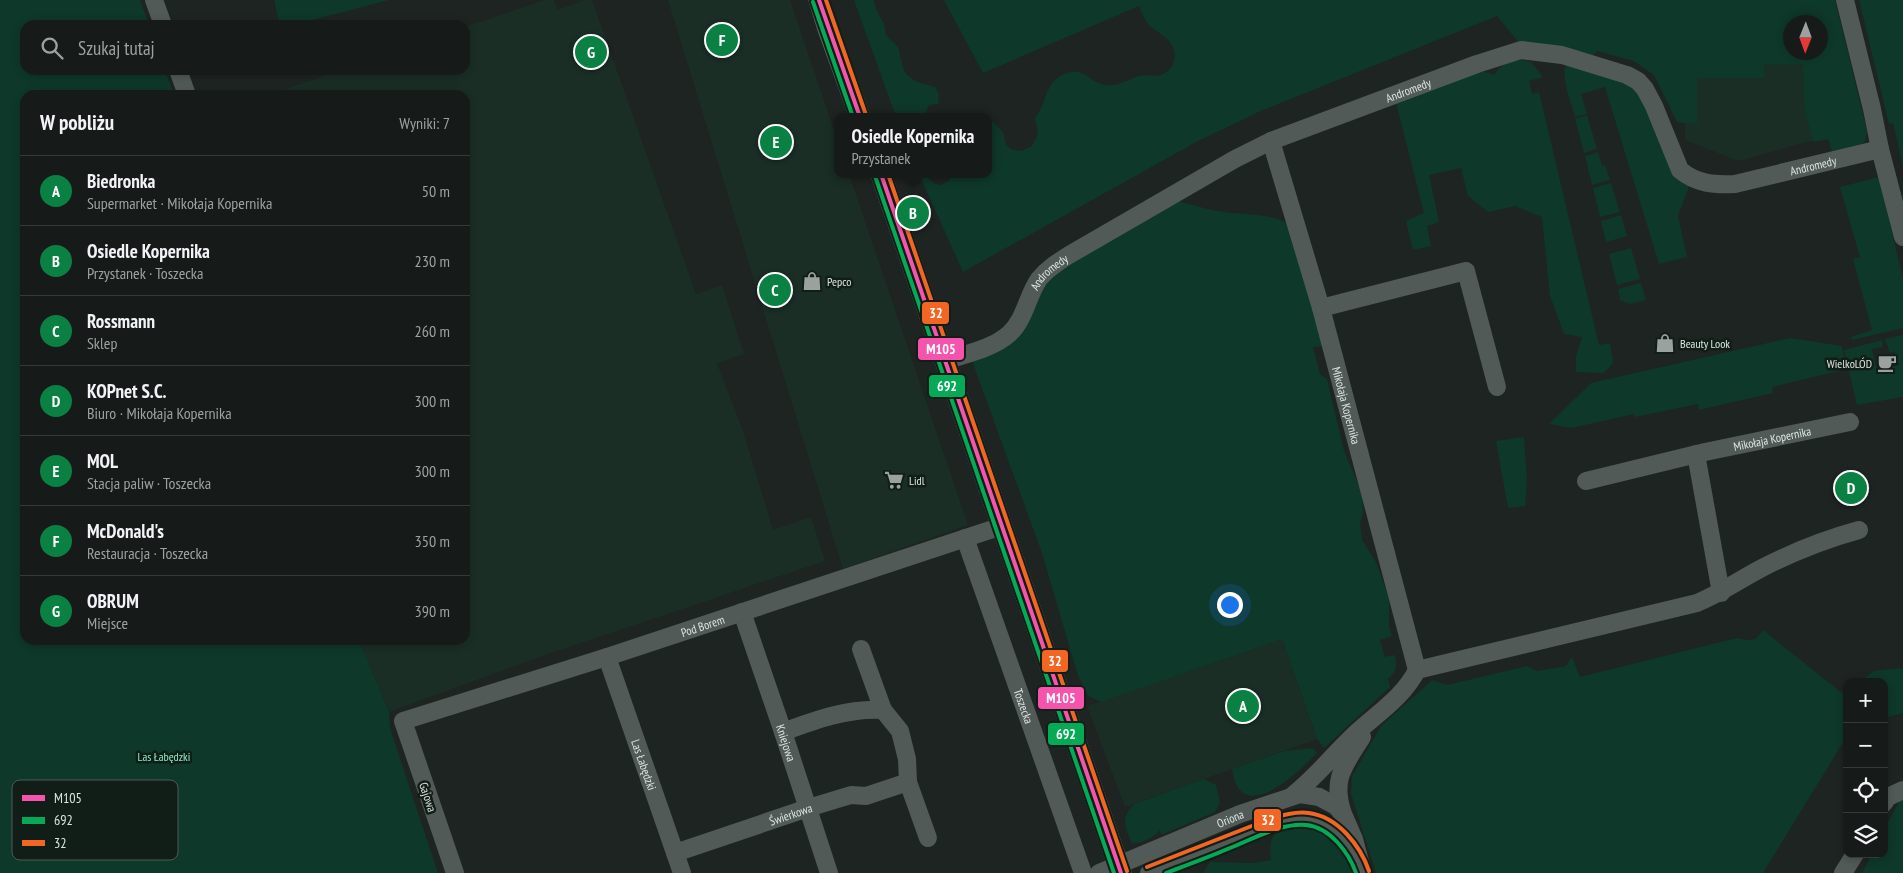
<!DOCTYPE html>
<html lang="pl">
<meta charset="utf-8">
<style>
body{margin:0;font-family:"PT Sans Narrow",sans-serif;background:#232826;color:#f1f3f6}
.controls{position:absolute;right:15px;bottom:15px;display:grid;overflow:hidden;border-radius:10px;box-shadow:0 2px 8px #0003}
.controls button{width:45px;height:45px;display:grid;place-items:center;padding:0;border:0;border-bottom:1px solid #353938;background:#161b19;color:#f1f3f6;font:25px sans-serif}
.compass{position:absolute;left:1783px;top:15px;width:45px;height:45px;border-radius:50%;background:#161b19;box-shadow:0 2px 8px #0003;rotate:181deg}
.you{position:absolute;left:1229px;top:604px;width:18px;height:18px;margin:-12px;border:4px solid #fff;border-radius:50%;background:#1a73e8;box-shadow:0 0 0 8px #1a73e833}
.badge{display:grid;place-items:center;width:32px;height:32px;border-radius:50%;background:#0b8043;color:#fff;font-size:16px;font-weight:700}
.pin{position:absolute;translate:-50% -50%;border:2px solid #fff;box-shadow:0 1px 5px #0006}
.popup{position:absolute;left:834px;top:113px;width:158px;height:65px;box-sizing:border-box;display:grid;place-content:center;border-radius:10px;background:#161b19;filter:drop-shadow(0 1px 4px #0005);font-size:16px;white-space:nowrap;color:#9ea1a2}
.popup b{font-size:19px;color:#f1f3f6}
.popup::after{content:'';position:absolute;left:50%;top:100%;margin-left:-10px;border:10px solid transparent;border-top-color:#161b19}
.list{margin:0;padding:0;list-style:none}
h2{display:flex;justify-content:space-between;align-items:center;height:65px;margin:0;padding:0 20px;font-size:21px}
h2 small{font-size:16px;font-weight:400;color:#9ea1a2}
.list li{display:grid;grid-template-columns:32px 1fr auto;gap:15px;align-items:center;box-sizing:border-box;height:70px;padding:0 20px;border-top:1px solid #353938}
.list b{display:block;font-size:19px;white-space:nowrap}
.list p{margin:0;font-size:16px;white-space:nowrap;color:#9ea1a2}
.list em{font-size:16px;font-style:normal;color:#9ea1a2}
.icon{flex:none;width:28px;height:28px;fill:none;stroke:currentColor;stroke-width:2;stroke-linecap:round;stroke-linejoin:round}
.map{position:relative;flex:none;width:1903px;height:873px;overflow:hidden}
.search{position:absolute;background:#161b19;box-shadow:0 2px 8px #0003;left:20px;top:20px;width:450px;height:55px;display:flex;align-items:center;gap:12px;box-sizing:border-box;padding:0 18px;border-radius:15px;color:#9ea1a2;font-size:19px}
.panel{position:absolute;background:#161b19;box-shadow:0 2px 8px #0003;left:20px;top:90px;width:450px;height:555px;border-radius:15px}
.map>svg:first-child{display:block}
.built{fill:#1a2e25;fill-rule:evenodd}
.green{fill:#0e382a;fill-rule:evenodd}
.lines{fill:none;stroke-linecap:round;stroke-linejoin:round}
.minor{stroke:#515a56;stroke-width:18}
.major{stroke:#59655f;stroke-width:21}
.bus-1-casing{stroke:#111e18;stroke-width:8}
.bus-2-casing{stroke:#111e18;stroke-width:8}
.bus-3-casing{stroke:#111e18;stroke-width:8}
.bus-1{stroke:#f653ac;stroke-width:4}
.bus-2{stroke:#06aa56;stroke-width:4}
.bus-3{stroke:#f26522;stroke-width:4}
.labels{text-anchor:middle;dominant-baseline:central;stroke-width:5;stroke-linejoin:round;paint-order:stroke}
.street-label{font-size:12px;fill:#dce5e1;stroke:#111e18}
.poi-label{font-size:12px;fill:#dce5e1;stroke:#111e18;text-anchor:start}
.park-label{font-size:12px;fill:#8aedc4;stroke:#111e18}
.key{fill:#111e18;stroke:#4e5a54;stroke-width:1}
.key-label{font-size:14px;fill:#dce5e1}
.line-badge{stroke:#111e18;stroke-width:2}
.badge-label{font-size:14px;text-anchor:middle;font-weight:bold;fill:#fff}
</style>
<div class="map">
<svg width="1903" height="873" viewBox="0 0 1903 873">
<rect width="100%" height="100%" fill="#1e2421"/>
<g class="built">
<polygon points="545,0 554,0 557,10 585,0 592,0 696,294 722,285 744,354 717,363 743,431 773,530 811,517 825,561 545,655 389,712 359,640 465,640 465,95 269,95 341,70 465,70 465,27"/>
<polygon points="668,0 790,0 838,142 838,174 849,174 968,525 843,569"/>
<path d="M1615,0L1841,23L1866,126L1738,161L1685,140V123L1677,122L1661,86L1654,75L1634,61L1597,51ZM1790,22H1820V52H1790Z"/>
<polygon points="1282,639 1317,739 1125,807 1087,706"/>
</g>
<g class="green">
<polygon points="0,0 140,0 149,25 25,25 25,70 165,70 174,95 25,95 25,640 359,640 389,712 390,728 438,873 0,873"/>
<polygon points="274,0 389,0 293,25 280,25"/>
<polygon points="854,0 874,0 876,9 884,24 886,35 898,47 903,68 907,75 915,81 935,87 939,94 938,104 929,105 924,117 896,117"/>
<path d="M944,0H1835L1867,132L1865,141L1862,144L1832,152L1828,139L1813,142L1804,105L1803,64L1764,65V78H1697V124L1677,122L1654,75L1634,61L1597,51L1590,58L1520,44L1497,16L1263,110L1198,141L963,272L919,174H928V178L935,184L941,185L949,181L951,174H988V118L1003,132L1006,145L1011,149L1021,151L1032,146L1038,134L1035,118C1049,101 1043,81 1067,73C1084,67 1091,83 1105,85C1117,87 1127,80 1138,76C1145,74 1154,77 1161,75C1173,71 1177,57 1173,47C1169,37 1157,33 1150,26C1145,21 1142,13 1139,6L983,73ZM1790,22H1820V52H1790Z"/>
<polygon points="1859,0 1903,0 1903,166 1893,123 1889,124"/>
<path d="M1523,60L1531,62L1543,77L1529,81L1532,94L1539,92L1599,345L1610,343L1613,363L1604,373L1576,372V356L1582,337L1564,334L1550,296L1542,217L1515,206L1488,212L1468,196L1461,168L1429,175L1439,222L1427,226L1431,246L1413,250L1406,221L1424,213L1395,99L1468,70L1490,73L1494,75C1502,63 1509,62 1523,60Z"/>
<path d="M1566,65L1628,78L1691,181L1678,216L1687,257L1659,264L1605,87L1581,94L1587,114L1575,117C1571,102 1561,80 1566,65Z"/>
<polygon points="1587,115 1597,149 1584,153 1575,119"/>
<polygon points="1598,152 1602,166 1605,165 1610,180 1592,185 1585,156"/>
<polygon points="1879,177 1903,279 1903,328 1852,340 1851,337 1872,330 1853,259 1860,257 1840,187"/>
<polygon points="1611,183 1620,212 1600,217 1593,188"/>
<path d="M1172,200C1188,203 1202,208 1217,211C1243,216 1271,211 1293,227L1324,346L1313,347L1320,374L1327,379L1344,451L1362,493L1363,513L1360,523L1362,540L1376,562L1389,598V626L1392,636L1380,640L1385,657L1395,655C1397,663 1397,674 1388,678L1390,687L1324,748L1317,739L1282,639L1101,702L1088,696L1078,676L1042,553L972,361L1009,346V334L1039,280Z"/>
<polygon points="1621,215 1627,236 1606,242 1601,221"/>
<polygon points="1631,248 1640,279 1617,285 1609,254"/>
<polygon points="1641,283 1646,300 1630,304 1620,300 1618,289"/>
<polygon points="1903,335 1903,397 1857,405 1844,350 1882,340 1883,347 1872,349 1877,371 1899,365 1895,352 1890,353 1885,339"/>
<polygon points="1790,338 1842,346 1847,369 1772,387 1773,393 1699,410 1698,404 1635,417 1634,414 1571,428 1549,424 1591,383"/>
<polygon points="1524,437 1527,479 1525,506 1508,508 1496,441"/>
<polygon points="1763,630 1847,697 1847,736 1763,873 1376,873 1351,794 1352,776 1381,726 1432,680 1447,685 1527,666 1537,671 1566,666 1572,657 1580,677 1737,638 1746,640 1756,639"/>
<polygon points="1903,668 1903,713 1884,718 1884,682 1859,682 1874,671"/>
<path d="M1313,748L1317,753C1297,774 1240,828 1232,769L1284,751Z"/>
<path d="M1204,779L1216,785L1220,803L1215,812L1161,835L1160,830C1155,837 1141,844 1132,843C1125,826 1120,819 1134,804Z"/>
<polygon points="1903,797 1903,873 1862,873 1872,854 1884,854 1884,830 1901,798"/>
<path d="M1296,824L1326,832L1352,864L1353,873H1203L1210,862L1254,863L1271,860C1268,834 1274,832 1296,824Z"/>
</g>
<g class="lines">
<g class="minor">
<polyline points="154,0 163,25"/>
<polyline points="1845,0 1872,109 1880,149 1903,237"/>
<polyline points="178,70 187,95"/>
<path id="s1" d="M1271,141L1321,308L1417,670"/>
<polyline points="1321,308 1466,271 1497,387"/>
<path id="s2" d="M945,361C965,354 992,349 1009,334C1025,320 1027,296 1039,279C1047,269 1058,262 1069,255L1235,159L1271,141L1477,64L1521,50L1562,55L1627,75L1638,81L1645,89L1654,106L1680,170C1697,184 1714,185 1735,184L1880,149"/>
<polyline points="1696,454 1721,593"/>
<path id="s3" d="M1586,481L1705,452L1850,422"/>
<path id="s4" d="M965,538L1083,873"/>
<path id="s5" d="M742,612L783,732L829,873"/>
<polyline points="861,649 883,710"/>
<path id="s6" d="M607,657L682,873"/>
<polyline points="908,782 928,838"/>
<path d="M1293,795C1315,778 1333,755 1353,736C1375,715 1403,698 1417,670L1697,603C1721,593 1739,580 1762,568C1793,552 1826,539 1859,530"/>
<polyline points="1884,803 1888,797 1903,790"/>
<path d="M1343,814C1331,779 1344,766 1362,737"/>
<path id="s7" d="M675,853L808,808L851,795L866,796L908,782L907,759L900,731L883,710C848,708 815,720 783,732"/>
<path id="s8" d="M455,873L403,721L607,657L1002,526"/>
<path id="s9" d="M1099,873L1240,814L1300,794L1319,797L1336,806L1344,816L1354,839L1363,873"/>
<path d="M1149,873C1176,862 1202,852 1228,842C1253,833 1283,815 1309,820C1328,823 1347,841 1356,858"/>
<polyline points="1843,873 1855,854"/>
</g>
<g class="major">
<polyline points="819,0 828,29 860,117"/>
<polyline points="881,174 1121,873"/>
</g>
<g class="bus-1-casing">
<g id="bus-1">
<polyline points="819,0 860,117"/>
<polyline points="881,174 1121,873"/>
</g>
</g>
<g class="bus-2-casing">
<g id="bus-2">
<polyline points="813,2 853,117"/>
<polyline points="875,176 1114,873"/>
<path d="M1166,873C1187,865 1209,857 1230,848C1253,839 1280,823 1306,825C1330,827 1349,853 1356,873"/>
</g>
</g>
<g class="bus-3-casing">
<g id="bus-3">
<polyline points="826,0 866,115"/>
<polyline points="888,174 1127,871"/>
<path d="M1147,867L1267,820C1280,816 1295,811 1309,813C1338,817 1360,845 1369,871"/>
</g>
</g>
<use href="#bus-1" class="bus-1"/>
<use href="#bus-2" class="bus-2"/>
<use href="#bus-3" class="bus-3"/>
</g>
<defs>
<g id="shop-bare" transform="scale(1.5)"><path d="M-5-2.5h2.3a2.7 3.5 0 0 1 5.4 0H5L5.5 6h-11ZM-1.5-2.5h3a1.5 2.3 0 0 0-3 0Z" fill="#9aa19e" stroke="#111e18" stroke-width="2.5" paint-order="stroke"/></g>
<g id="cafe-bare" transform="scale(1.5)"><path d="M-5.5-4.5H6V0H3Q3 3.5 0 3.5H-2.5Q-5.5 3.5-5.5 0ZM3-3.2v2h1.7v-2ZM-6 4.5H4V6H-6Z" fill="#9aa19e" stroke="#111e18" stroke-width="2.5" paint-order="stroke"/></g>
<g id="supermarket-bare" transform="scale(1.5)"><path d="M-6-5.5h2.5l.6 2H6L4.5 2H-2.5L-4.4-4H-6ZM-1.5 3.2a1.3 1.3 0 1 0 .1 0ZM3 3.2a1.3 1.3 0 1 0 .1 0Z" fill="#9aa19e" stroke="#111e18" stroke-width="2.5" paint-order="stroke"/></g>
</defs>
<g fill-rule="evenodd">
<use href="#shop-bare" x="812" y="281"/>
<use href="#shop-bare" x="1665" y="343"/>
<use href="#cafe-bare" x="1887" y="363"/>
<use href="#supermarket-bare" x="894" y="480"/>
</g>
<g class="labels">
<g class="street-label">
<text stroke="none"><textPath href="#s2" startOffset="550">Andromedy</textPath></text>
<text stroke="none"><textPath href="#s2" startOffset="1029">Andromedy</textPath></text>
<text stroke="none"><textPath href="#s2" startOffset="145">Andromedy</textPath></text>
<text stroke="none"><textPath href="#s1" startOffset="275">Mikołaja Kopernika</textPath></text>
<text stroke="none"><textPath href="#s3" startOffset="191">Mikołaja Kopernika</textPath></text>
<text stroke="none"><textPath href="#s8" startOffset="475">Pod Borem</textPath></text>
<text stroke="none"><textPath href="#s4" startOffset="178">Toszecka</textPath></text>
<text stroke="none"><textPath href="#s5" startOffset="138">Kniejowa</textPath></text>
<text stroke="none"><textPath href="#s6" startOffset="114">Las Łabędzki</textPath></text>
<text transform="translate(428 797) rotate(72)">Gajowa</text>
<text stroke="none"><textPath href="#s7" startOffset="122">Świerkowa</textPath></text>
<text stroke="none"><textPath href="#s9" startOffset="142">Oriona</textPath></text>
</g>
<g class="poi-label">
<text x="827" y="281">Pepco</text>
<text x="1680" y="343">Beauty Look</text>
<text x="1872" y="363" text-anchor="end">WielkoLÓD</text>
<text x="909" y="480">Lidl</text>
</g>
<g class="park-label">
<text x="164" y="756">Las Łabędzki</text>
</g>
</g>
<rect x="12" y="780" width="166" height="80" rx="8" class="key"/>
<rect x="22" y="795" width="23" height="6" fill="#f653ac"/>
<rect x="22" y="817" width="23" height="7" fill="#06aa56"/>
<rect x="22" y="840" width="23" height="6" fill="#f26522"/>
<g class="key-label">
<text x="54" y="803">M105</text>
<text x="54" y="825">692</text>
<text x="54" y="848">32</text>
</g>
<g class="line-badge">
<rect x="921" y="301" width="29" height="24" rx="5" fill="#f26522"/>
<rect x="917" y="337" width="48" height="24" rx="5" fill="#f653ac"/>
<rect x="928" y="374" width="38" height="24" rx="5" fill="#06aa56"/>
<rect x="1041" y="649" width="28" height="24" rx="5" fill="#f26522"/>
<rect x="1037" y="686" width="48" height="24" rx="5" fill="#f653ac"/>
<rect x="1047" y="722" width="38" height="24" rx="5" fill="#06aa56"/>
<rect x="1253" y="808" width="29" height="24" rx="5" fill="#f26522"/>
</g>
<g class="badge-label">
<text x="936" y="318">32</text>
<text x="941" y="354">M105</text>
<text x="947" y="391">692</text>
<text x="1055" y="666">32</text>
<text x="1061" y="703">M105</text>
<text x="1066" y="739">692</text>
<text x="1268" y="825">32</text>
</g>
</svg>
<div class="controls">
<button>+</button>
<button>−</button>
<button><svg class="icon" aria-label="locate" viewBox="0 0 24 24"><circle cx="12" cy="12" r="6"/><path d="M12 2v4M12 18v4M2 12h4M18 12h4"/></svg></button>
<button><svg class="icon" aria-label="layers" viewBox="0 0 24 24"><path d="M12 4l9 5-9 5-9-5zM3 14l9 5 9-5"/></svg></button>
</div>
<svg class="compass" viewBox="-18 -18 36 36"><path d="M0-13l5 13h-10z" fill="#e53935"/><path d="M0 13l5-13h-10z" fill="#9ea1a2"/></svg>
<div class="you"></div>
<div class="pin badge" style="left:1243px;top:706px">A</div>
<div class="pin badge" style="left:913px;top:213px">B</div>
<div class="popup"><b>Osiedle Kopernika</b>Przystanek</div>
<div class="pin badge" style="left:775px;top:290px">C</div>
<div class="pin badge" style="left:1851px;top:488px">D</div>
<div class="pin badge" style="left:776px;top:142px">E</div>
<div class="pin badge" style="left:722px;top:40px">F</div>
<div class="pin badge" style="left:591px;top:52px">G</div>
<div class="search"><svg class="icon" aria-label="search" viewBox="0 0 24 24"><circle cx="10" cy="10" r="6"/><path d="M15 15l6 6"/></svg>Szukaj tutaj</div>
<section class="panel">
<h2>W pobliżu<small>Wyniki: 7</small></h2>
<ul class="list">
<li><span class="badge">A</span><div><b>Biedronka</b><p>Supermarket · Mikołaja Kopernika</p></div><em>50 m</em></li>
<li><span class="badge">B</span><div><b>Osiedle Kopernika</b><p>Przystanek · Toszecka</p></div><em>230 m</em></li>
<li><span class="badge">C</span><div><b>Rossmann</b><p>Sklep</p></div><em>260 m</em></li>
<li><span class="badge">D</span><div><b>KOPnet S.C.</b><p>Biuro · Mikołaja Kopernika</p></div><em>300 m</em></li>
<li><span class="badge">E</span><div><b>MOL</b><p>Stacja paliw · Toszecka</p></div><em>300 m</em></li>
<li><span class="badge">F</span><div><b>McDonald's</b><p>Restauracja · Toszecka</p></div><em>350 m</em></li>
<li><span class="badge">G</span><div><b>OBRUM</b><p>Miejsce</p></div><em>390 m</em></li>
</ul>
</section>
</div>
